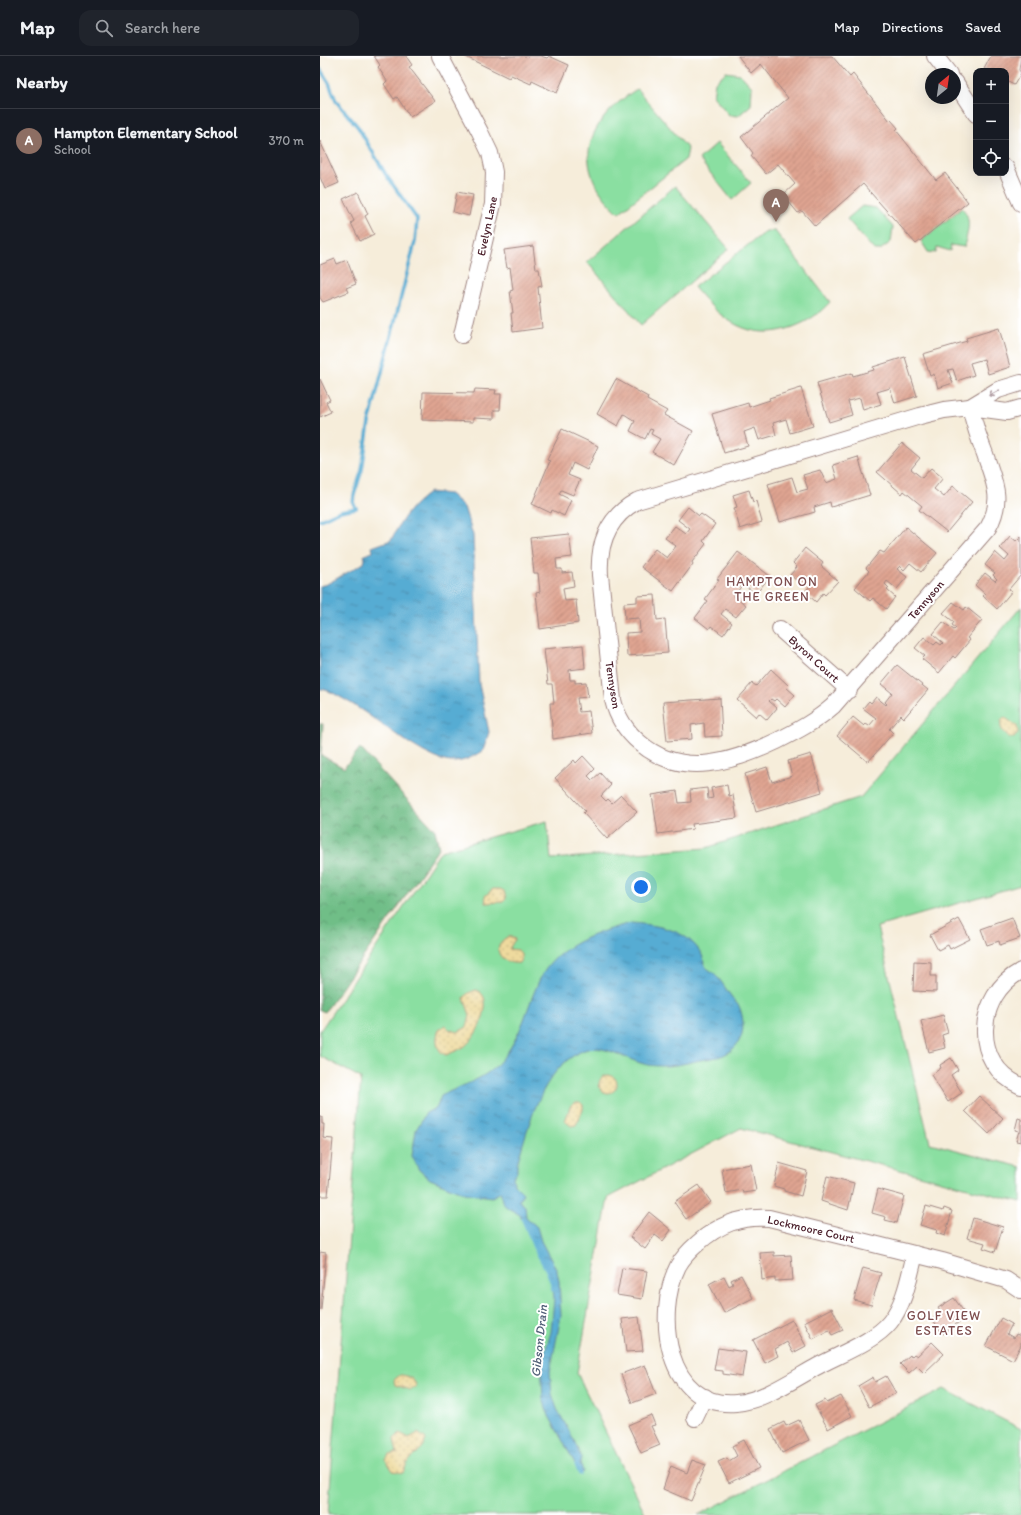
<!DOCTYPE html>
<meta charset="utf-8">
<style>
body{margin:0;font-family:Itim,sans-serif;background:#20242c;color:#f1f3f6}
.controls{position:absolute;right:12px;top:12px;display:grid;overflow:hidden;border-radius:8px;box-shadow:0 4px 16px #0002}
.controls button{width:36px;height:36px;display:grid;place-items:center;padding:0;border:0;border-bottom:1px solid #363941;background:#171b24;color:#f1f3f6;font:20px sans-serif}
.compass{position:absolute;left:605px;top:12px;width:36px;height:36px;border-radius:50%;background:#171b24;box-shadow:0 4px 16px #0002;rotate:29deg}
.you{position:absolute;left:321px;top:831px;width:14px;height:14px;margin:-10px;border:3px solid #fff;border-radius:50%;background:#1a73e8;box-shadow:0 0 0 6px #1a73e833}
.badge{display:grid;place-items:center;width:26px;height:26px;border-radius:50%;background:#7c3aed;color:#fff;font-size:13px;font-weight:700}
.pin{position:absolute;translate:-50% -33px;filter:drop-shadow(0 1px 2px #0008)}
.pin::after{content:'';position:absolute;top:21px;width:14px;height:12px;background:inherit;clip-path:polygon(0 0,100% 0,50% 100%)}
.list{margin:0;padding:0;list-style:none}
h2{display:flex;justify-content:space-between;align-items:center;height:52px;margin:0;padding:0 16px;font-size:17px}
h2 small{font-size:13px;font-weight:400;color:#9ea1a6}
.list li{display:grid;grid-template-columns:26px 1fr auto;gap:12px;align-items:center;box-sizing:border-box;height:64px;padding:0 16px;border-top:1px solid #363941}
.list b{display:block;font-size:15px;white-space:nowrap}
.list p{margin:0;font-size:13px;white-space:nowrap;color:#9ea1a6}
.list em{font-size:13px;font-style:normal;color:#9ea1a6}
.icon{flex:none;width:22px;height:22px;fill:none;stroke:currentColor;stroke-width:2;stroke-linecap:round;stroke-linejoin:round}
.map{position:relative;flex:none;width:701px;height:1459px;overflow:hidden}
header{display:flex;align-items:center;gap:24px;box-sizing:border-box;height:56px;padding:0 20px;background:#171b24;border-bottom:1px solid #363941}
header strong{font-size:19px}
nav{display:flex;gap:22px;margin-inline-start:auto;font-size:14px}
.search{width:280px;height:36px;background:#20242c;display:flex;align-items:center;gap:10px;box-sizing:border-box;padding:0 14px;border-radius:12px;color:#9ea1a6;font-size:15px}
main{display:flex}
aside{flex:1;background:#171b24}
.map>svg:first-child{display:block}
.green{fill:#8adfa1;stroke:#6a7f66}
.forest{fill:url(#forest-crowns);stroke:#5c6e59}
.sand{fill:url(#sand-dots);stroke:#9c7c64}
.water{fill:url(#water-ripples);stroke:#50667f}
.lines{fill:none;stroke-linecap:round;stroke-linejoin:round}
.stream{stroke:#57acd3;stroke-width:3.5}
.building{fill:url(#building-hatch)}
.minor-casing{stroke:#a08682;stroke-width:18}
.minor{stroke:#fff;stroke-width:16}
.oneway{stroke:#ae9aa0}
.labels{text-anchor:middle;dominant-baseline:central;stroke-width:4;stroke-linejoin:round;paint-order:stroke}
.street-label{font-size:12px;fill:#4a1f2b;stroke:#fff}
.neighbourhood-label{font-size:13px;letter-spacing:1px;fill:#7e4e4f;stroke:#fff}
.water-label{font-size:13px;font-style:italic;fill:#505e77;stroke:#fff}
</style>
<header>
<strong>Map</strong>
<div class="search"><svg class="icon" aria-label="search" viewBox="0 0 24 24"><circle cx="10" cy="10" r="6"/><path d="M15 15l6 6"/></svg>Search here</div>
<nav><a>Map</a><a>Directions</a><a>Saved</a></nav>
</header>
<main>
<aside>
<h2>Nearby<small></small></h2>
<ul class="list">
<li><span class="badge" style="background:#8d6e63">A</span><div><b>Hampton Elementary School</b><p>School</p></div><em>370 m</em></li>
</ul>
</aside>
<div class="map">
<svg width="701" height="1459" viewBox="0 0 701 1459">
<defs>
<pattern id="forest-crowns" width="20" height="18" patternUnits="userSpaceOnUse"><rect width="20" height="18" fill="#6fbe87"/><path d="M2 6a3 3 0 1 1 6 0M12 15a3 3 0 1 1 6 0" fill="none" stroke="#5d9a6f"/></pattern>
<pattern id="sand-dots" width="8" height="8" patternUnits="userSpaceOnUse"><rect width="8" height="8" fill="#eeda9e"/><path d="M2 2h.1M6 6h.1" fill="none" stroke="#cebb88" stroke-width="1.8" stroke-linecap="round"/></pattern>
<pattern id="water-ripples" width="26" height="14" patternUnits="userSpaceOnUse"><rect width="26" height="14" fill="#57acd3"/><path d="M2 4q2-2 4 0t4 0M15 11q2-2 4 0t4 0" fill="none" stroke="#4a8bab"/></pattern>
<pattern id="building-hatch" width="6" height="6" patternUnits="userSpaceOnUse"><rect width="6" height="6" fill="#dfa491"/><path d="M-1 1l2-2M0 6l6-6M5 7l2-2" fill="none" stroke="#b78577"/></pattern>
</defs>
<rect width="100%" height="100%" fill="#fff"/>
<filter id="ink" filterUnits="userSpaceOnUse"><feTurbulence type="fractalNoise" baseFrequency=".025" numOctaves="2"/><feDisplacementMap in="SourceGraphic" scale="8" xChannelSelector="R" yChannelSelector="G"/><feConvolveMatrix kernelMatrix="1 2 1 2 8 2 1 2 1" color-interpolation-filters="sRGB"/></filter>
<filter id="wash" filterUnits="userSpaceOnUse"><feTurbulence type="fractalNoise" baseFrequency=".012" numOctaves="4" result="noise"/><feDisplacementMap in="SourceGraphic" scale="16" xChannelSelector="R" yChannelSelector="G"/><feGaussianBlur stdDeviation="0.9" result="paint"/><feColorMatrix in="noise" values="0 0 0 0 0 0 0 0 0 0 0 0 0 0 0 0 0 1.4 0 .05"/><feComposite in="paint" operator="in"/></filter>
<g filter="url(#wash)">
<rect width="100%" height="100%" fill="#f6edda"/>
<g class="green">
<polygon points="406,16 420,18 432,31 431,49 418,60 409,59 393,40 395,26"/>
<path d="M317,33L368,93L366,103L299,157C249,112 265,66 317,33Z"/>
<polygon points="397,87 431,127 412,144 379,103"/>
<polygon points="355,130 409,193 321,269 267,206"/>
<polygon points="542,150 556,152 573,171 571,186 560,194 554,194 527,163"/>
<path d="M642,152C653,163 647,178 644,191L631,189L630,195L617,191L616,197L608,196L601,185Z"/>
<path d="M446,175H455L510,246C499,258 489,265 473,271C429,287 400,263 374,231Z"/>
<polygon points="701,551 701,829 557,871 610,1087 701,1111 701,1146 421,1072 288,1142 257,1317 326,1459 8,1459 41,1022 0,1000 0,975 121,795 227,765 231,803 386,792 541,741"/>
<polygon points="624,1333 701,1373 701,1459 378,1459"/>
</g>
<polygon class="forest" points="0,668 3,668 1,699 24,712 40,692 115,774 119,792 5,956 0,954"/>
<g class="sand">
<path d="M684,661L697,670L698,677L694,682C684,682 676,668 684,661Z"/>
<polygon points="173,833 180,833 184,835 186,843 183,846 166,847 165,840"/>
<path d="M189,880L195,883L189,893L198,894C202,897 202,903 199,907C180,909 169,890 189,880Z"/>
<path d="M156,934C177,941 157,981 145,990C140,994 132,996 126,999C116,996 115,982 119,974L125,969L130,974L138,976L147,971L150,959L144,942L148,937Z"/>
<circle cx="288" cy="1028" r="9"/>
<polygon points="255,1046 260,1046 263,1049 263,1054 256,1069 251,1070 245,1065 251,1049"/>
<path d="M80,1319C87,1319 96,1323 96,1331L91,1334L75,1329L74,1324Z"/>
<polygon points="98,1377 106,1383 103,1391 87,1407 83,1417 73,1415 66,1404 69,1399 77,1397 74,1383 80,1377 89,1382"/>
</g>
<g class="water">
<path d="M110,436L130,438L144,451L153,479L159,628L169,676L163,695C152,701 144,706 132,706C107,706 52,659 27,645C18,640 10,634 0,633V530L7,528L44,507L45,503L44,499L53,496L52,491L71,484C82,463 90,450 110,436Z"/>
<path d="M311,867C337,869 368,873 382,899C384,903 383,907 385,910C388,914 392,915 395,918C404,928 410,941 419,950C428,972 422,994 398,1001C392,1002 386,1003 380,1004C363,1008 347,1012 329,1009C308,1006 283,985 262,995C221,1014 209,1069 197,1108V1116L193,1121L194,1128L203,1137L199,1145L205,1150L206,1161L217,1171L221,1185L237,1215L239,1225L241,1260L230,1316L232,1338L237,1353L253,1382L261,1401L260,1408L263,1415L262,1417L257,1411L229,1360L223,1343L221,1309L231,1276L234,1243L232,1221L216,1193L200,1159C189,1152 180,1151 181,1136L172,1141L144,1137L110,1123L99,1114L92,1100L96,1074L106,1057L117,1051L121,1040C139,1030 160,1025 175,1011C202,983 204,958 219,925C235,890 276,876 311,867Z"/>
</g>
<g class="lines">
<g class="stream">
<polyline points="0,13 9,27 16,45 38,71 66,119 97,163 95,186 49,367 42,414 34,439 33,447 36,452"/>
<polyline points="0,464 20,455 36,452"/>
<path d="M202,1162C207,1171 210,1181 214,1191C222,1206 231,1217 233,1234"/>
<polyline points="256,1408 260,1418"/>
</g>
</g>
<g id="blocks">
<g class="building">
<polygon points="54,0 86,0 92,9 89,11 115,45 90,61 77,41 74,43 64,28 67,25 58,11 60,9"/>
<polygon points="144,0 221,0 227,2 229,0 249,9 237,37 212,25 211,28 191,19 189,22"/>
<polygon points="418,0 512,0 530,21 533,18 570,65 571,64 578,72 576,74 616,124 625,117 648,146 596,188 543,128 495,170 482,155 478,157 463,139 475,128 458,108 446,118 431,100 433,97 421,81 468,42 441,8 431,17"/>
<polygon points="671,0 701,0 699,14 701,17 694,29 686,25 686,15 664,13"/>
<polygon points="0,85 19,127 5,133 0,121"/>
<polygon points="38,136 48,158 45,160 54,178 40,185 31,167 34,165 23,143"/>
<polygon points="137,136 153,139 149,160 133,156"/>
<polygon points="213,190 216,213 219,213 222,230 218,231 222,272 193,276 191,257 193,257 190,235 193,234 190,211 187,212 184,194"/>
<polygon points="15,203 17,208 27,204 36,228 26,232 28,236 3,246 0,242 0,209"/>
<polygon points="679,272 690,311 668,318 664,303 650,307 654,319 637,325 633,313 628,314 633,327 618,332 614,318 610,320 603,298 647,285 646,282"/>
<polygon points="585,301 597,340 575,347 570,332 557,336 561,348 543,354 540,342 528,345 532,359 509,366 497,327 532,317 533,320 554,314 553,311"/>
<polygon points="0,323 10,344 6,346 11,356 0,361"/>
<polygon points="296,323 328,341 327,344 347,355 344,359 373,375 354,409 332,396 340,383 331,378 333,374 330,373 325,383 310,375 315,365 304,358 298,370 277,358"/>
<polygon points="481,332 493,370 470,377 466,363 456,366 453,367 456,379 439,384 435,372 424,376 428,390 404,397 392,358 428,347 429,351 450,344 449,342"/>
<polygon points="155,333 176,334 175,338 181,338 180,354 174,354 174,363 153,362 153,366 102,364 103,336 154,337"/>
<polygon points="242,373 278,390 267,414 253,407 248,419 260,424 253,439 241,434 239,438 251,444 244,460 232,454 231,457 212,448 230,405 227,404"/>
<polygon points="582,387 600,402 591,413 602,422 611,412 623,422 614,433 624,441 633,430 652,446 627,476 599,454 602,450 584,435 582,438 557,416"/>
<polygon points="538,401 550,439 511,451 510,446 494,451 495,456 460,466 448,428 472,421 477,436 488,433 483,419 500,414 506,427 517,423 513,409"/>
<polygon points="429,434 433,446 436,445 442,466 420,473 414,452 417,451 413,439"/>
<polygon points="368,451 379,460 381,458 395,468 383,485 386,488 372,506 373,508 353,535 321,511 335,493 347,502 356,490 345,482 355,470 366,478 370,473 358,464"/>
<polygon points="586,471 617,497 601,516 590,507 584,514 580,510 577,513 587,521 577,533 567,525 565,528 569,532 567,534 575,541 566,553 553,542 550,545 535,532 549,515 546,512 560,495 564,497"/>
<polygon points="249,478 252,501 236,503 237,513 242,513 242,517 252,516 254,530 243,532 245,545 256,544 258,567 220,573 216,537 220,536 218,517 214,517 210,482"/>
<polygon points="690,480 696,485 701,480 701,519 689,533 692,535 677,553 663,540 665,538 655,529 665,517 675,525 677,523 673,519 675,517 665,509 675,496 685,505 689,500 680,492"/>
<polygon points="485,492 503,507 501,510 518,525 505,539 503,537 496,546 485,536 492,527 489,525 491,522 489,521 482,529 470,519 477,511 473,507"/>
<polygon points="418,496 450,520 436,538 423,528 414,540 426,549 416,561 405,553 401,558 412,567 403,579 391,570 389,573 375,562 388,545 385,543 399,524 397,523"/>
<polygon points="335,539 337,564 345,563 348,597 307,600 306,577 320,576 319,562 305,563 304,547 317,546 317,540"/>
<polygon points="633,546 644,554 646,551 662,564 647,582 650,584 635,602 633,600 619,617 602,603 605,600 595,592 604,581 614,589 617,586 621,589 623,587 613,578 623,566 634,574 636,572 632,569 634,566 623,557"/>
<polygon points="263,589 265,612 249,614 250,624 255,624 255,627 266,626 268,641 257,642 259,656 269,655 272,677 233,683 230,647 234,647 232,628 228,628 224,593"/>
<polygon points="577,609 608,634 584,662 581,659 569,673 573,677 548,706 517,680 533,661 544,670 546,668 549,670 556,662 543,652 549,645 551,647 556,641 566,649 567,648 565,646 572,637 561,628"/>
<polygon points="451,613 468,629 466,631 475,639 465,651 456,643 454,645 451,643 449,645 457,652 447,664 439,657 436,661 417,644 432,627 436,630"/>
<polygon points="400,642 402,680 385,681 384,667 371,669 372,683 347,685 343,646"/>
<polygon points="491,698 502,736 436,756 425,718 447,711 452,726 472,720 468,705"/>
<polygon points="263,700 275,713 268,720 272,724 280,717 291,729 281,740 286,745 288,743 292,747 301,739 317,756 287,783 263,757 265,755 235,722 254,704 256,707"/>
<polygon points="407,729 409,740 413,739 417,762 372,768 373,773 338,778 332,739 357,735 359,747 371,746 370,734 387,732 388,743 393,742 391,732"/>
<polygon points="692,862 700,882 680,889 679,885 667,889 661,873"/>
<polygon points="639,863 650,883 630,893 628,889 618,894 610,879"/>
<polygon points="594,905 611,906 611,920 616,920 616,936 593,935"/>
<polygon points="623,959 628,977 622,979 625,992 609,996 601,965"/>
<polygon points="631,1002 638,1014 631,1019 642,1037 628,1046 611,1019 621,1012 620,1009"/>
<polygon points="659,1040 683,1062 669,1078 645,1055"/>
<polygon points="0,1061 2,1061 2,1068 4,1068 3,1082 13,1083 8,1140 0,1140"/>
<polygon points="698,1062 701,1063 701,1086 696,1085 699,1075 695,1074"/>
<polygon points="459,1107 487,1115 481,1140 464,1135 464,1133 454,1130"/>
<polygon points="431,1108 436,1135 423,1137 422,1134 406,1137 402,1113"/>
<polygon points="507,1120 534,1127 528,1154 501,1145"/>
<polygon points="379,1129 391,1146 366,1163 354,1146"/>
<polygon points="558,1133 584,1140 577,1167 565,1164 566,1161 552,1157"/>
<polygon points="606,1150 623,1155 624,1152 632,1155 625,1180 616,1177 617,1174 600,1169"/>
<polygon points="329,1156 351,1174 343,1185 335,1179 325,1193 310,1181"/>
<polygon points="653,1162 683,1171 675,1196 663,1192 665,1187 647,1182"/>
<polygon points="0,1196 6,1197 1,1254 0,1254"/>
<polygon points="454,1196 454,1200 471,1199 473,1224 455,1225 455,1222 442,1224 440,1197"/>
<polygon points="302,1212 327,1215 322,1243 297,1239"/>
<polygon points="543,1212 561,1217 551,1249 534,1244"/>
<polygon points="421,1219 433,1242 404,1257 389,1228 404,1220 409,1230 413,1228 411,1224"/>
<polygon points="634,1242 647,1260 623,1278 613,1264 622,1258 618,1252"/>
<polygon points="512,1252 523,1274 512,1279 509,1274 493,1283 484,1266"/>
<polygon points="319,1261 323,1295 306,1296 302,1263"/>
<polygon points="681,1262 692,1268 687,1278 694,1282 696,1278 701,1280 701,1289 693,1304 666,1290"/>
<polygon points="472,1264 486,1290 473,1297 467,1286 455,1293 458,1300 445,1307 433,1284"/>
<polygon points="612,1286 624,1298 604,1317 597,1310 589,1317 580,1308 590,1299 591,1301 594,1298 597,1300"/>
<polygon points="398,1292 426,1296 422,1321 403,1318 403,1315 394,1314"/>
<polygon points="325,1309 336,1338 312,1347 301,1318"/>
<polygon points="566,1320 576,1337 549,1351 538,1330 553,1321 555,1326"/>
<polygon points="521,1340 532,1360 508,1373 495,1349 505,1344 507,1347"/>
<polygon points="331,1359 335,1369 331,1370 340,1389 321,1397 308,1369"/>
<polygon points="479,1364 489,1384 462,1397 450,1373 464,1366 466,1370"/>
<polygon points="424,1384 439,1412 409,1427 398,1406 407,1402 409,1405 417,1400 412,1390"/>
<polygon points="372,1404 386,1409 371,1445 343,1433 351,1410 367,1417"/>
</g>
</g>
</g>
<g filter="url(#ink)">
<use href="#blocks" fill-opacity="0" stroke="#a08682" stroke-width="1"/>
<g class="lines">
<g class="minor-casing">
<g id="minor">
<polyline points="120,0 160,76 170,97 174,116 173,148 142,279"/>
<polyline points="615,0 629,18"/>
<polyline points="635,26 656,58"/>
<polyline points="686,112 701,147"/>
<path d="M650,351C654,367 659,383 665,398C674,426 684,443 668,472L513,650C496,665 477,675 457,685C413,706 362,723 320,687C307,676 297,661 293,644L280,519C278,487 288,461 317,445L600,360L624,354L650,351L687,356L701,352"/>
<polyline points="650,351 678,334 701,327"/>
<polyline points="460,573 529,634"/>
<path d="M701,915C656,939 650,1008 701,1030"/>
<path d="M595,1198C589,1221 585,1247 570,1266C555,1285 520,1298 498,1310C474,1323 443,1345 416,1347C346,1353 334,1258 358,1210C363,1201 370,1194 378,1187C399,1168 421,1160 449,1162L622,1205L686,1224L701,1234"/>
<polyline points="375,1362 385,1341"/>
</g>
</g>
<use href="#minor" class="minor"/>
</g>
<defs><path id="oneway-shaft" d="M-6 0H5M1.5-3L5.5 0L1.5 3" fill="none" stroke-width="1.6" stroke-linecap="round" stroke-linejoin="round"/></defs>
<use class="oneway" href="#oneway-shaft" transform="translate(674 337) rotate(152)"/>
</g>
<g class="labels">
<g class="street-label">
<text transform="translate(167 170) rotate(-78)">Evelyn Lane</text>
<text transform="translate(606 544) rotate(-49)">Tennyson</text>
<text transform="translate(494 603) rotate(42)">Byron Court</text>
<text transform="translate(293 629) rotate(81)">Tennyson</text>
<text transform="translate(491 1173) rotate(13)">Lockmoore Court</text>
</g>
<g class="neighbourhood-label">
<text x="452" y="525">HAMPTON ON<tspan x="452" dy="15">THE GREEN</tspan></text>
<text x="624" y="1259">GOLF VIEW<tspan x="624" dy="15">ESTATES</tspan></text>
</g>
<g class="water-label">
<text transform="translate(219 1285) rotate(-84)">Gibson Drain</text>
</g>
</g>
</svg>
<div class="controls">
<button>+</button>
<button>−</button>
<button><svg class="icon" aria-label="locate" viewBox="0 0 24 24"><circle cx="12" cy="12" r="6"/><path d="M12 2v4M12 18v4M2 12h4M18 12h4"/></svg></button>
</div>
<svg class="compass" viewBox="-18 -18 36 36"><path d="M0-13l5 13h-10z" fill="#e53935"/><path d="M0 13l5-13h-10z" fill="#9ea1a6"/></svg>
<div class="you"></div>
<div class="pin badge" style="left:456px;top:166px;background:#8d6e63">A</div>
</div>
</main>
